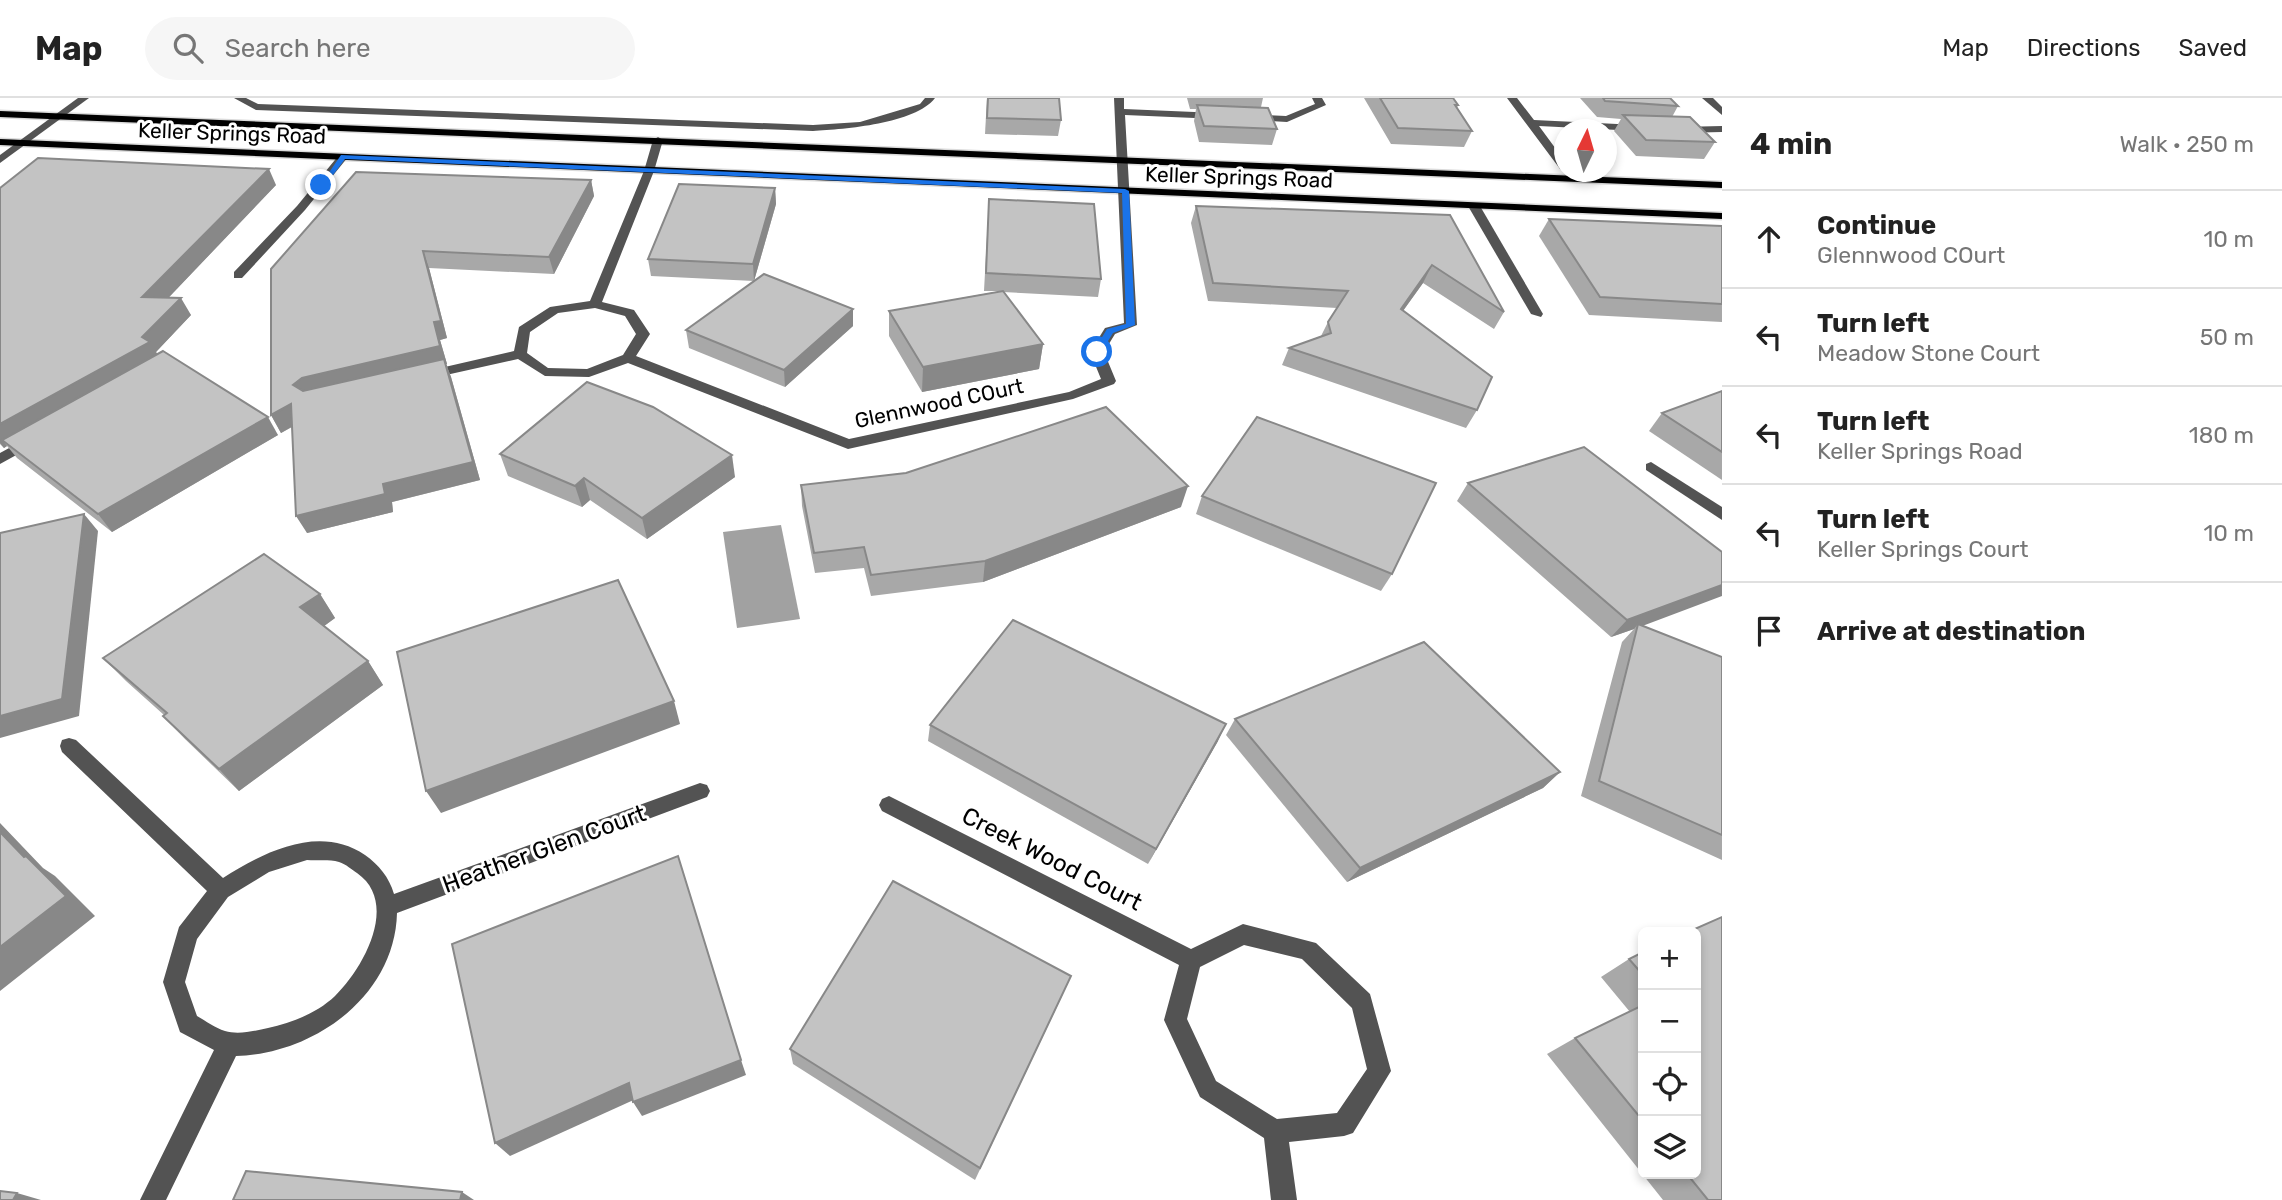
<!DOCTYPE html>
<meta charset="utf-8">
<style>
body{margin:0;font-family:Rubik,sans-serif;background:#f6f6f6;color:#222}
.controls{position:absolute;right:21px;bottom:21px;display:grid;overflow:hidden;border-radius:10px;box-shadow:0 4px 10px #0003}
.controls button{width:63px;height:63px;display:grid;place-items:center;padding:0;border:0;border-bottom:2px solid #e0e0e0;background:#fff;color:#222;font:35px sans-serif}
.compass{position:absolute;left:1554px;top:21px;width:63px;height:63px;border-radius:50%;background:#fff;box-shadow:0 4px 10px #0003;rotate:5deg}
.stop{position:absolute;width:21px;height:21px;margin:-16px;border:5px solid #1a73e8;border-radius:50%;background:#fff}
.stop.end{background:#1a73e8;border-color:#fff;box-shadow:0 2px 7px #0008}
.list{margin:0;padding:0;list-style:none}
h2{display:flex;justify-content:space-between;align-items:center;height:91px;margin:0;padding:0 28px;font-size:30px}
h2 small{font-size:23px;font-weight:400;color:#767676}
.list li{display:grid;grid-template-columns:46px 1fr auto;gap:21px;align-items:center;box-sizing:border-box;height:98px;padding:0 28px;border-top:2px solid #e0e0e0}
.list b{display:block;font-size:26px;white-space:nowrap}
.list p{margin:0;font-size:23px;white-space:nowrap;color:#767676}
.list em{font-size:23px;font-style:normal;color:#767676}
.icon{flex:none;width:38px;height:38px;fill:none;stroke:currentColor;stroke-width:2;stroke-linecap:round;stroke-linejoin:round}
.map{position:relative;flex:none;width:1722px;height:1102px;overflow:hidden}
header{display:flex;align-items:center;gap:42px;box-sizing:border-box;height:98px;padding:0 35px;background:#fff;border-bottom:2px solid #e0e0e0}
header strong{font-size:33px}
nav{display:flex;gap:38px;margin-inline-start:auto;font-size:24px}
.search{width:490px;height:63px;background:#f6f6f6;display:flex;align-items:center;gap:18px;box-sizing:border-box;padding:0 24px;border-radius:38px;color:#767676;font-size:26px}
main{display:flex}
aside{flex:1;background:#fff}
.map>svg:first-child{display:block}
.water{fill:#a1a1a1}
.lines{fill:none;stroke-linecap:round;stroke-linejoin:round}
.major-casing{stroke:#dbdbdb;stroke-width:3}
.minor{fill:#535353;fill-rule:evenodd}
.major{fill:#000;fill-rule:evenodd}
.wall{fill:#a8a8a8}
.shaded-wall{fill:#888}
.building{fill:#c3c3c3;stroke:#888;stroke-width:2}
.route{fill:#1a73e8}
.labels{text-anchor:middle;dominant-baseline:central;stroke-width:6;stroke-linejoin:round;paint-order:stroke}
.far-street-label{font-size:21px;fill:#000;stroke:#fff}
.street-label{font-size:24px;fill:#000;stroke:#fff}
</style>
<header>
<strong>Map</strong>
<div class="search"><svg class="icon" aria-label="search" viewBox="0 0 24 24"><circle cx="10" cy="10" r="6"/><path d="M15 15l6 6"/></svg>Search here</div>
<nav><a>Map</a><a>Directions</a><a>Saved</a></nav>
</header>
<main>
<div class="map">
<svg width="1722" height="1102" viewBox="0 0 1722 1102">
<rect width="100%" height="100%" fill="#fff"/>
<polygon class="water" points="781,427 800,521 737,530 723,434"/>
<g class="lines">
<g class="major-casing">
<g id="major">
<polygon points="0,13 1722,84 1722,90 0,19"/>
<polygon points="0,41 1722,115 1722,121 0,47"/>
</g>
</g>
<g class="minor">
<polygon points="78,0 89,0 0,65 0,57"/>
<path d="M234,0H246L258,6L813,27L860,24L920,6L925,0H935C915,26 845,31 813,33L256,12Z"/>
<path d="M1114,0H1124V11L1218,15L1223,18L1218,21L1125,17L1137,227L1115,236L1104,254L1116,283L1114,286L1073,301L848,351L628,265L589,279L545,278L518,261L428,281L421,277L423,274L514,253L519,229L550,209L590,203L644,73L653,42L658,39L663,42L654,73L602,204L634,212L650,236L636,258L849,341L1069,294L1101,281L1090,254L1105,230L1124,225ZM595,210L625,218L636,236L623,257L587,271L548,270L527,255L530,234L558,215Z"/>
<polygon points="1312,0 1322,0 1326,7 1287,24 1249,22 1244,19 1249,16 1286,18 1315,6"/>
<polygon points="1507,0 1517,0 1534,22 1638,27 1643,30 1638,33 1539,28 1564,62 1564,72 1560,71"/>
<polygon points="1702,0 1713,0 1722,9 1722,17"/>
<polygon points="1722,28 1722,34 1680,35 1675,32 1680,29"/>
<polygon points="339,57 348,59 305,112 242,180 234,180 234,174 297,108"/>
<polygon points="1470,106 1480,108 1543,216 1541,219 1531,216 1468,108"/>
<polygon points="33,337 38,339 38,345 0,366 0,355"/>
<polygon points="1651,364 1722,409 1722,422 1646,372 1646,366"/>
<path d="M69,640L76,642L223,780C264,754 319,726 365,757C379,767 389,779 394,796L700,685L707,687L710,693L707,699L397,815C395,898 314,956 236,958L166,1102H140L214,952L180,934L163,884L179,829L207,793L62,654L60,648L62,642ZM307,762C317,763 329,761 339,764C346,766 352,772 357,775C400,805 363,871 335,898C317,915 292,925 268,930C255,933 238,937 225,933C215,930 206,923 197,918L185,884L197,841L228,799L269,774Z"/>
<path d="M889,698L1191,851L1243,826L1316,845L1370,896L1391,973L1353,1035L1344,1038L1289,1044L1297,1102H1271L1264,1040L1200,999L1164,922L1179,867L882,713L879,707L882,701ZM1244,847L1302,861L1352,910L1367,971L1337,1015L1277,1021L1216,983L1187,921L1200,869Z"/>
</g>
<use href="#major" class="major"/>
</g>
<g class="wall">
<polygon points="987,0 1059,0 1061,22 1058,38 985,36"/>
<polygon points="1187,0 1263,0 1261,9 1277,31 1272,47 1199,44 1194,23 1196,11 1190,11"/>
<polygon points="1364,0 1453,0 1458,7 1457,10 1472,33 1464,49 1391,46"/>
<polygon points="1580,0 1670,0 1678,8 1672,19 1715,44 1704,61 1636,58 1614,33 1621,21 1597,19"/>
<polygon points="591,82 594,98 554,176 429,170 447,240 440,242 447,266 446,266 451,279 480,382 392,404 393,414 307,435 292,329 281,335 271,317 271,171"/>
<polygon points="276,87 169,199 191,217 156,254 157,256 278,337 112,434 17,360 7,348 4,350 0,346 0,90"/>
<polygon points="775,90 776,106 754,183 651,178 648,161"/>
<polygon points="989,101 1101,181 1098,199 1003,194 1043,246 1039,271 922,294 889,238 889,213 1000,193 984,193"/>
<polygon points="1196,108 1450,117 1504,214 1494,231 1423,185 1403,213 1477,312 1466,330 1282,267 1289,250 1321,238 1328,224 1337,210 1208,203 1191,125"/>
<polygon points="1549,121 1722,128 1722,224 1589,217 1539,138"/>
<polygon points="853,211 853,228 785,289 689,250 686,232"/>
<polygon points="1722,293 1722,382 1649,333 1662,315"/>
<polygon points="500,356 735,379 647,441 590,402 582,409 508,378"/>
<polygon points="1468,385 1641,528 1722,559 1722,762 1581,698 1622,544 1634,531 1611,539 1457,403"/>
<polygon points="801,387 1181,409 983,484 871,498 864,470 815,475 802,408"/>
<polygon points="1202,398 1392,476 1381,493 1196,416"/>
<polygon points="320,496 335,520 324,528 368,563 383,587 239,693 185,641 163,618 164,617 126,583 103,560"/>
<polygon points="1235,621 1560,674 1543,690 1347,784 1226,637"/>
<polygon points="930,627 1218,643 1148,766 928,643"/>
<polygon points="1643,854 1643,1076 1696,1076 1722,1102 1663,1102 1547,956 1575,940 1630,914 1601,879 1629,861"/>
<polygon points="1063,896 975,1082 793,966 790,951"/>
</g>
<g class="shaded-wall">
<polygon points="269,71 276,87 153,216 142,199"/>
<polygon points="591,82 594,98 554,176 549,159"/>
<polygon points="775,90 776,106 754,183 753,166"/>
<polygon points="423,153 429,170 447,240 440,242 447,266 446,266 451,279 480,382 392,404 393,414 307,435 296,418 311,297 293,287 302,280 434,224"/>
<polygon points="1432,167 1423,185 1392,228 1401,211"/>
<polygon points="181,200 191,217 156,254 161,262 2,342 7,348 4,350 0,345 0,326 142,239"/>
<polygon points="853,211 853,228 785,289 784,272"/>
<polygon points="1043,246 1039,271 922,294 923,269"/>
<polygon points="291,306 300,324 281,335 271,317"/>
<polygon points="268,319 278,337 112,434 98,416"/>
<polygon points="732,357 735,379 647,441 642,420"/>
<polygon points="584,380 590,402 582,409 575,388"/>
<polygon points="1188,388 1181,409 983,484 985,463"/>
<polygon points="84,416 98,433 79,618 0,640 0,618"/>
<polygon points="1722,487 1722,498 1637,530 1638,526 1634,531 1611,539 1627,522"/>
<polygon points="320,496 335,520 316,534 300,509"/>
<polygon points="368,563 383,587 239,693 219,671"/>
<polygon points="674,603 680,626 441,715 426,693"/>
<polygon points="1226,626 1218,643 1148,766 1156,751"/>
<polygon points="1560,674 1543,690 1347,784 1360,770"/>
<polygon points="0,725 43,770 55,778 95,818 0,893 0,849 24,759 0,734"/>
<polygon points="741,962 746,977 642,1018 633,1004"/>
<polygon points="629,985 638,1000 510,1058 495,1045"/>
<polygon points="462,1094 474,1102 460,1102"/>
<polygon points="17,1095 41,1102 13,1102"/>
</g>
<g class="building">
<polygon points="988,0 1059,0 1061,22 987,20"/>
<polygon points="1380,0 1453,0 1458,7 1455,7 1472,33 1398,30"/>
<polygon points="1603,0 1670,0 1678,8 1605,3"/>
<polygon points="1197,7 1268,10 1277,31 1204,28"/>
<polygon points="1623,17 1690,19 1715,44 1646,42"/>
<polygon points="38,60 269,71 142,199 181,200 142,239 150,244 0,326 0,90"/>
<polygon points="356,74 591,82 549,159 423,153 441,223 434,224 440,248 302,280 293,287 303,293 444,261 473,364 383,386 385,396 296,418 291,306 271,317 271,171"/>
<polygon points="679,86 775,90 753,166 648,161"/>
<polygon points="989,101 1094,106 1101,181 986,175"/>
<polygon points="1196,108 1450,117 1504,214 1432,167 1401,211 1492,279 1477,312 1289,250 1331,235 1328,224 1348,193 1213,185"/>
<polygon points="1549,121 1722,128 1722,206 1600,199"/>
<polygon points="764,176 853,211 784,272 686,232"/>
<polygon points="1003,193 1043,246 923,269 889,213"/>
<polygon points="163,253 268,319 98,416 2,342"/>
<polygon points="587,284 653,309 732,357 642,420 584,380 575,388 500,356"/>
<polygon points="1722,293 1722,354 1662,315"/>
<polygon points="1106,309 1188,388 985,463 871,477 864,449 814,455 801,387 906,375"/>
<polygon points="1257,319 1436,385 1392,476 1202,398"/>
<polygon points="1584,349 1722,454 1722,487 1627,522 1468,385"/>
<polygon points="84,416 62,601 0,618 0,435"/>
<polygon points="264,456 320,496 300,509 368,563 219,671 163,618 167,615 103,560"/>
<polygon points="618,482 674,603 426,693 397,554"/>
<polygon points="1013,522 1226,626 1156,751 930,627"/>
<polygon points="1638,526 1722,559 1722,737 1599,683"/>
<polygon points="1424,544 1560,674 1360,770 1235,621"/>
<polygon points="0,734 24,759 26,758 66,798 0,849"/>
<polygon points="678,758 741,962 633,1004 629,985 495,1045 452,846"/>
<polygon points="893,783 1071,878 980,1070 790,951"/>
<polygon points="1722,819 1722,1102 1708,1102 1687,1076 1696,1076 1696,834 1688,834"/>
<polygon points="1643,854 1643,877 1629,861"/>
<polygon points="1643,907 1643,1023 1575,940"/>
<polygon points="246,1073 462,1094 460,1102 233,1102"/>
<polygon points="0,1093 17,1095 13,1102 0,1102"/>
</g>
<polygon class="route" points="341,57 1125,91 1129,93 1135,227 1113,235 1100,256 1093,254 1107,231 1126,226 1122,95 345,61 324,89 319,89"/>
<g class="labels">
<g class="far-street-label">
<text transform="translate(232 35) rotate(2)">Keller Springs Road</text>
<text transform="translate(1239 79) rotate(2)">Keller Springs Road</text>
<text transform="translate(939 305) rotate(-12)">Glennwood COurt</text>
</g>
<g class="street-label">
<text transform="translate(544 751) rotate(-20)">Heather Glen Court</text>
<text transform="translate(1052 761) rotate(27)">Creek Wood Court</text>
</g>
</g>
</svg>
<div class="controls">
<button>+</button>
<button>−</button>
<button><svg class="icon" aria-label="locate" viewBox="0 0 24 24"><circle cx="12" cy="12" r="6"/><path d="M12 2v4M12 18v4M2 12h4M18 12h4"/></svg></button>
<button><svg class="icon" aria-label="layers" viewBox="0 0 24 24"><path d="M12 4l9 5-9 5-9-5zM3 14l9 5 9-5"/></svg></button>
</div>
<svg class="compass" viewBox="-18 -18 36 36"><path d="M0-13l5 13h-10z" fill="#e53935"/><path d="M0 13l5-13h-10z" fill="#767676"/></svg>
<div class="stop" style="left:1097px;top:254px"></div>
<div class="stop end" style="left:321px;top:87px"></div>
</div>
<aside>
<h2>4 min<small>Walk · 250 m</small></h2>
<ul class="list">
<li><svg class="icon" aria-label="ahead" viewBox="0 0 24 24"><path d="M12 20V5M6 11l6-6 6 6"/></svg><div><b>Continue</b><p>Glennwood COurt</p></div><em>10 m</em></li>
<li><svg class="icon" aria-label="left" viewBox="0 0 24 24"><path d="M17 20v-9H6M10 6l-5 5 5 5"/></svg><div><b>Turn left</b><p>Meadow Stone Court</p></div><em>50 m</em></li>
<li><svg class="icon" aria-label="left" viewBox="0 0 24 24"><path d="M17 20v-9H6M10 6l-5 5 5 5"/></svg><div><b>Turn left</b><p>Keller Springs Road</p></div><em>180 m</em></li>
<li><svg class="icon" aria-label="left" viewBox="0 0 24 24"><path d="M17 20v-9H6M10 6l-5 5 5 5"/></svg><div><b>Turn left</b><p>Keller Springs Court</p></div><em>10 m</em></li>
<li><svg class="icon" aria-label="arrive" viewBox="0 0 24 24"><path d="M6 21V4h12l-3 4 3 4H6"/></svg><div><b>Arrive at destination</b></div></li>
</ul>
</aside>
</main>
